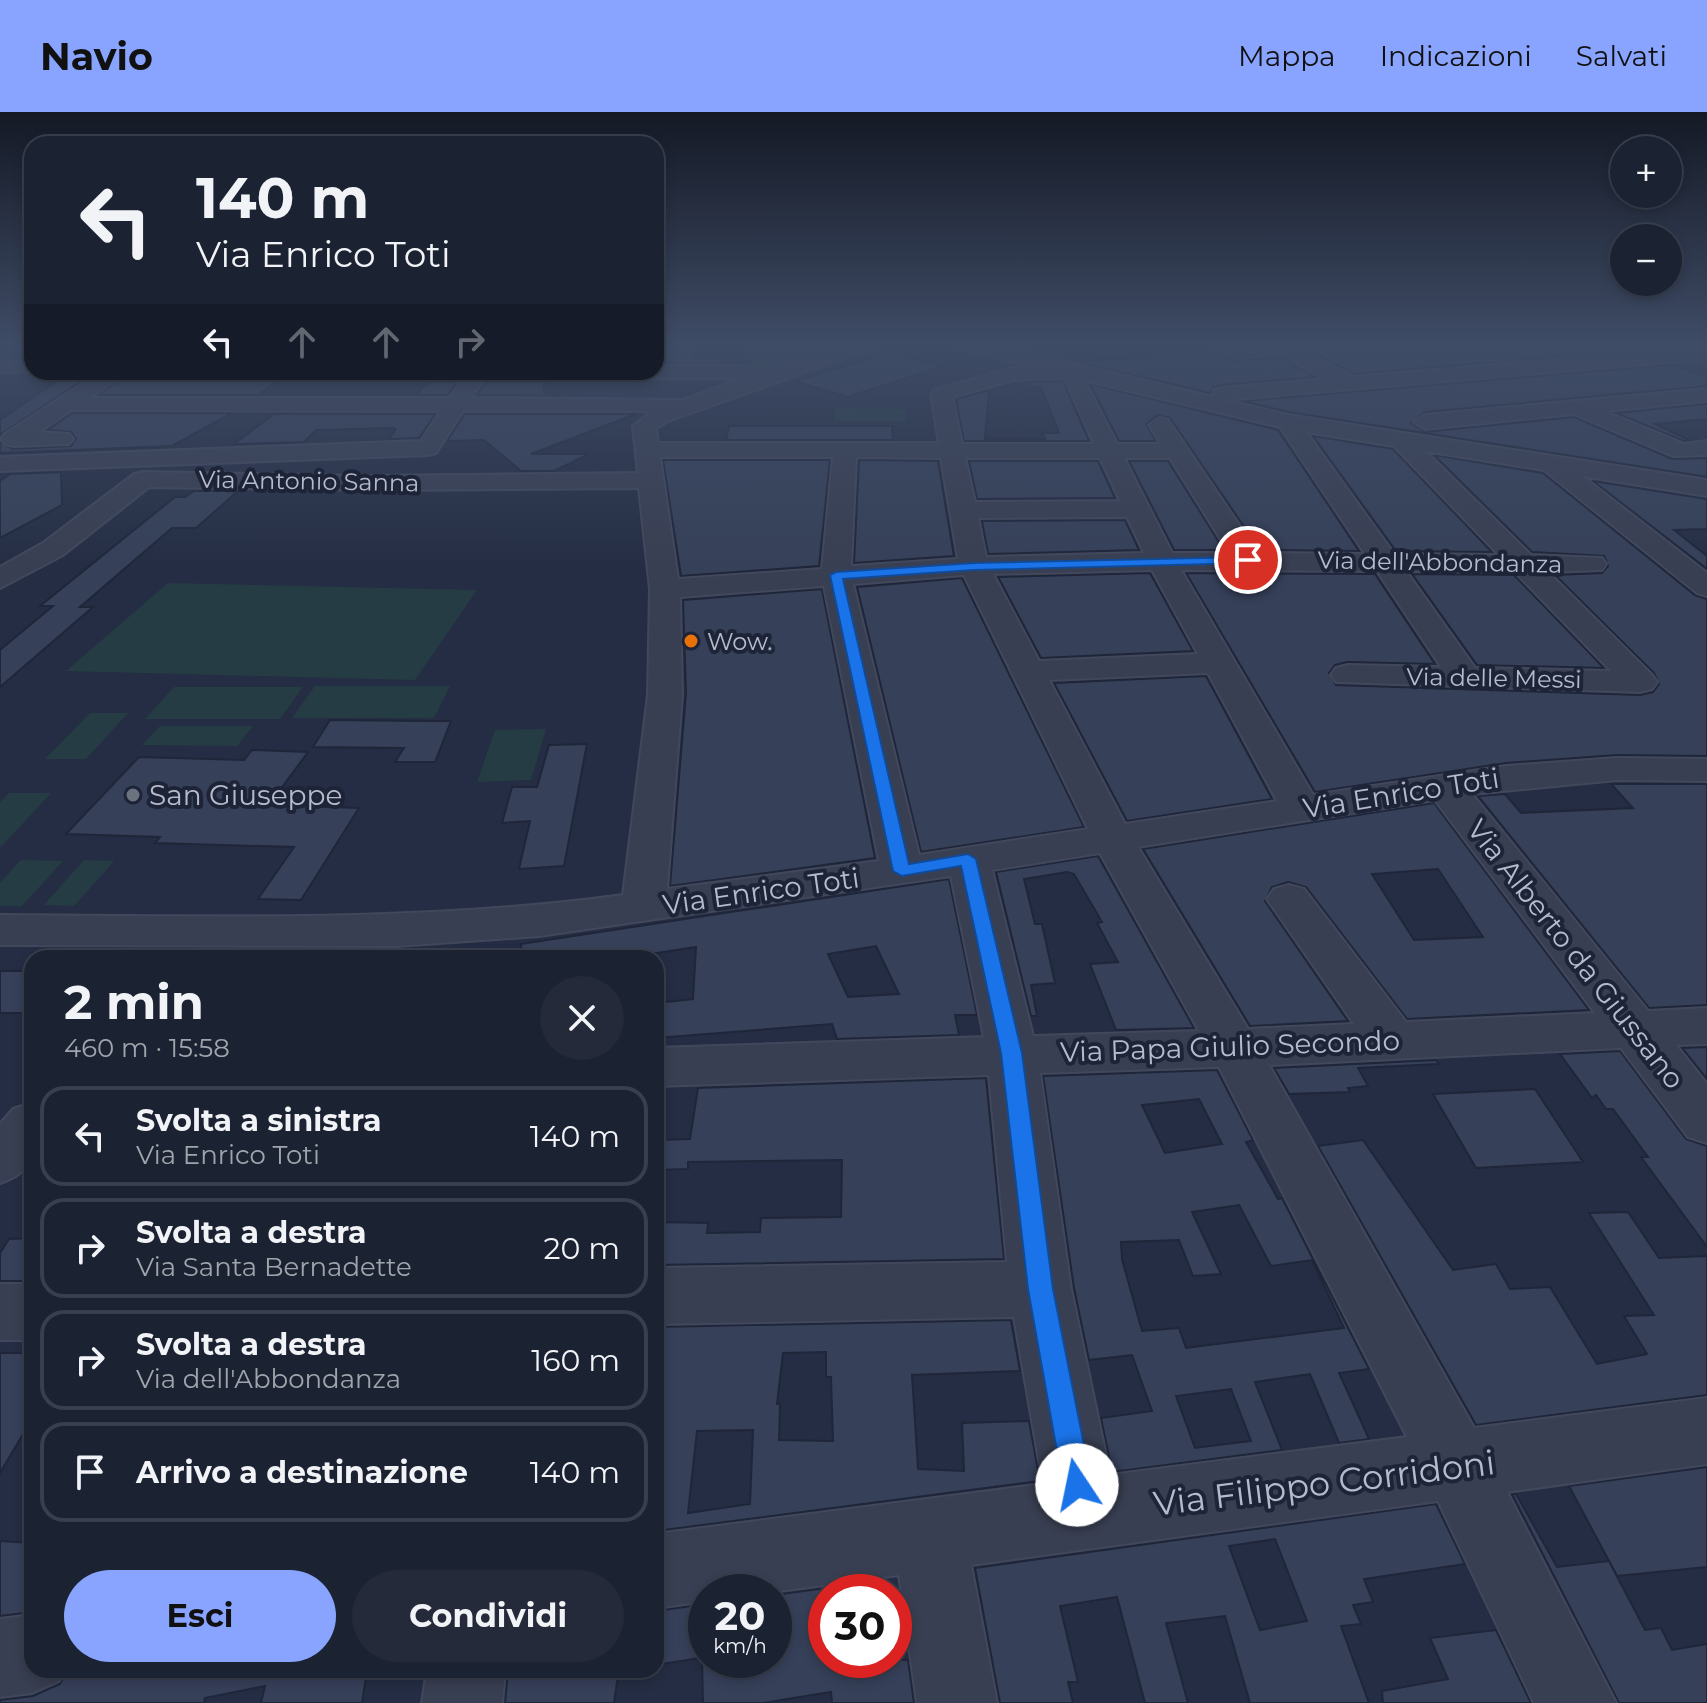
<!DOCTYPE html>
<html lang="it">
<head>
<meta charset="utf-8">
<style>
  :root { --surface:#1b2232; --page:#242a3a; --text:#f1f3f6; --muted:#a0a4ac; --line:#393f4d; --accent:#88a4ff }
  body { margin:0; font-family:Montserrat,sans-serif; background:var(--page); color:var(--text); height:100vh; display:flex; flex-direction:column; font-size:30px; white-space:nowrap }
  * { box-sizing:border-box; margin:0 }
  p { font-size:26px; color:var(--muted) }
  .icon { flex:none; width:44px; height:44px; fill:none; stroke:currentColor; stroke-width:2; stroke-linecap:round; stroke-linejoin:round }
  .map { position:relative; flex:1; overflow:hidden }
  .drawer { position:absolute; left:24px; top:838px; width:640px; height:728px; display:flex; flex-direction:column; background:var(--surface); border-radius:24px; box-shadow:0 4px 12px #0003,0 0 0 2px var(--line) }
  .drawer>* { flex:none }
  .hud { position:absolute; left:24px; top:24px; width:640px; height:244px; border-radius:24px; box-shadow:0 4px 12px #0003,0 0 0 2px var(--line); background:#1b2232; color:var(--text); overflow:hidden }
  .tools { position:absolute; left:1610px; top:24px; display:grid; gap:16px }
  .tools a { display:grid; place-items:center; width:72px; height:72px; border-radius:50%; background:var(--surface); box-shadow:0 4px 12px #0003,0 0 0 2px var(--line); font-size:40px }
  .speed { position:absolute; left:688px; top:1462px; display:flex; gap:16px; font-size:40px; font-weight:700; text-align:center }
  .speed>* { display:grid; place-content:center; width:104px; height:104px; border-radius:50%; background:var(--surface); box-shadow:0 4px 12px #0003,0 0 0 2px var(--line); line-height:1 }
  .speed small { font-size:20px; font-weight:400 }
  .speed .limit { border:12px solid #d22; background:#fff; color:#111 }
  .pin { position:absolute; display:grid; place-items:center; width:68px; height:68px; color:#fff; margin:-34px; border:4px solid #fff; border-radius:50%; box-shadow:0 2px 8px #0007 }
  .me { position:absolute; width:88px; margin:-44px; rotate:349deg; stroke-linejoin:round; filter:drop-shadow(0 0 6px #0008) }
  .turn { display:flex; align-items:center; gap:28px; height:168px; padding:0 40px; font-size:36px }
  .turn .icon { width:104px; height:104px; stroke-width:2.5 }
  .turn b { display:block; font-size:56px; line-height:68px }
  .lanes { display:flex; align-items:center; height:76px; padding:0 40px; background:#0003; justify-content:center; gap:40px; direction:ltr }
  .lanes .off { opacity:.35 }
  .round { display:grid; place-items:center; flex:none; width:84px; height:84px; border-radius:42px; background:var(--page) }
  .overview { display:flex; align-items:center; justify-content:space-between; height:136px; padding:0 40px }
  h1 { font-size:48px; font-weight:700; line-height:60px }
  .primary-button { display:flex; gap:16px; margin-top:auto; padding:16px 40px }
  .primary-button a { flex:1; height:92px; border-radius:48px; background:var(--accent); color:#111; font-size:32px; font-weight:700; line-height:92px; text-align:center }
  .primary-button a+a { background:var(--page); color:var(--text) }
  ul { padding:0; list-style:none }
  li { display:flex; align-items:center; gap:24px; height:100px; margin:0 16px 12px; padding:0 24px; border:4px solid var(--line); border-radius:24px }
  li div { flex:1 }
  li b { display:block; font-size:30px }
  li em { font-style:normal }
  header { display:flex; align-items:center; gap:48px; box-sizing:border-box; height:112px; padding:0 40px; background:var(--accent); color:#111 }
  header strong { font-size:38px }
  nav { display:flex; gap:44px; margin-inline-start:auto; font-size:28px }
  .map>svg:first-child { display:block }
  .green { fill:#263c44 }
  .building { fill:#364059; stroke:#1f263a; stroke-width:2; fill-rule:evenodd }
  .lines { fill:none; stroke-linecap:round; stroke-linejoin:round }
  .minor-casing { stroke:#42485c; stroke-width:4 }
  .minor { fill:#393f52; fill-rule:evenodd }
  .route { fill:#1a73e8; stroke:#114b97; stroke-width:2 }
  .food-dot { fill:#e8710a; stroke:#1d2438; stroke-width:3 }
  .worship-dot { fill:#6b7280; stroke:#1d2438; stroke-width:3 }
  .labels { text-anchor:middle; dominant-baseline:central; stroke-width:8; stroke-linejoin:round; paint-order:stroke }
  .far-street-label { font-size:24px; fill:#b6bbcc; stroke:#1d2438 }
  .far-poi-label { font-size:24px; fill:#b6bbcc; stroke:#1d2438; text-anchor:start }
  .street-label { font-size:28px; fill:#b6bbcc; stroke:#1d2438 }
  .poi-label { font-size:28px; fill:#b6bbcc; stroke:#1d2438; text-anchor:start }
  .near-street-label { font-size:34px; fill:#b6bbcc; stroke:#1d2438 }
</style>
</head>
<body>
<header>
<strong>Navio</strong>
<nav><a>Mappa</a><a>Indicazioni</a><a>Salvati</a></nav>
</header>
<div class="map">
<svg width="1707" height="1591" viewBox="0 0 1707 1591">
  <rect width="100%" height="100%" fill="#242d43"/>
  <g class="green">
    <polygon points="749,232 853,232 769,256 750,255"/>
    <polygon points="835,296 906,297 906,309 834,309"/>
    <polygon points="168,471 477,478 415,568 66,559"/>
    <polygon points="315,574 450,574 434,606 292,606"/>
    <polygon points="174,575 303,575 280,607 145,607"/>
    <polygon points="90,601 128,601 86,647 45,647"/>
    <polygon points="160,614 253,614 237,634 142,633"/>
    <polygon points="546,617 531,668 477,670 495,618"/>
    <polygon points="9,681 51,681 0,736 0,690"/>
    <polygon points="21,748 63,749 22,794 0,794 0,771"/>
    <polygon points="84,748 114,749 74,794 44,793"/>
  </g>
  <g class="building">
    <polygon points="661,232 702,234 691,246 728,246 726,251 656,251 656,237"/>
    <polygon points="1316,232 1624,232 1639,238 1354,262 1300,234"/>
    <polygon points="890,241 944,254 848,285 795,269"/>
    <polygon points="1217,241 1234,249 1280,246 1316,265 1221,273 1213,275 1210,281 1078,250"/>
    <polygon points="1681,252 1675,254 1707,265 1707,274 1425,300 1411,311 1425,320 1574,305 1672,347 1707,346 1707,365 1289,300 1243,289"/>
    <polygon points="70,260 95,260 0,323 0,308"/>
    <polygon points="128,260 288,260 259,283 99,283"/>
    <polygon points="1063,269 1089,329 964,329 956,287 989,278 985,327 1045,327 1042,321 1059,321 1041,275 1029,275 1029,270"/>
    <polygon points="427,270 457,270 448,283 266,283 264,280 418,281"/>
    <polygon points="486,270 545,270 543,280 560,284 477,283"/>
    <polygon points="1090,272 1278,318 1359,439 1260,438 1170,306 1158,303 1146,312 1156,329 1119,329"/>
    <polygon points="1707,292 1707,307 1655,312 1689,328 1684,329 1616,301"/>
    <polygon points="72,301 232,301 172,334 0,341 0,331 13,337 71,334 76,327 71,320 48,318"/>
    <polygon points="274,302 435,302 419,326 389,327 396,317 393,316 316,318 304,330 234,332"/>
    <polygon points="465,302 636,302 531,342 589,342 554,359 521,359 484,328 447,329"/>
    <polygon points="729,314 892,314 893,328 726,328"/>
    <polygon points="1313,324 1393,337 1492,440 1396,439"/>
    <polygon points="1434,343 1543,361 1695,483 1707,487 1707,644 1617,643 1506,651 1315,680 1186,461 1375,462 1435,552 1347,550 1335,553 1329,561 1336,573 1640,583 1653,580 1659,572 1654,561 1555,463 1602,461 1608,454 1604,444 1532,440"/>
    <polygon points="663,348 830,348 819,454 681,464"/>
    <polygon points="859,348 938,349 954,444 854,451"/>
    <polygon points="969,349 1098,349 1115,386 977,387"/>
    <polygon points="1129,349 1168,349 1224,438 1174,438"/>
    <polygon points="61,360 62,393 0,426 0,369 10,362"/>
    <polygon points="1593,369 1707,387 1707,417 1674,418 1707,444 1707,457"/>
    <polygon points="194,379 238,379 196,416 172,416 80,495 93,495 0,575 0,538 53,494 40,494 175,385 185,385"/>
    <polygon points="1125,408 1139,438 988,442 982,409"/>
    <polygon points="1150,461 1193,539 1041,546 998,465"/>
    <polygon points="1412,462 1514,463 1604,556 1477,553"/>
    <polygon points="962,466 1084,715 921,740 857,475"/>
    <polygon points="822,477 875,746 670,774 686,581 683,488"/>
    <polygon points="1206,564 1272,687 1127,709 1054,571"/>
    <polygon points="330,608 422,609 451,609 435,650 395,650 404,636 313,635"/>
    <polygon points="587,632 564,754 519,757 530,709 502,711 512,675 537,675 549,633"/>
    <polygon points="252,638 308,640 269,693 359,696 301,788 258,787 294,735 155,731 160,725 66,722 139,645 244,648"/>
    <polygon points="1611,672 1707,672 1707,893 1649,896 1478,684 1505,682 1521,701 1633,696"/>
    <path d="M1434 691 1589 898 1407 907 1306 775 1288 770 1272 775 1265 789 1348 909 1250 914 1143 737ZM1438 757 1483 825 1414 828 1372 762Z"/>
    <polygon points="1098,744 1194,916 1116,918 1090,852 1118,850 1097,811 1102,810 1074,762 1067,760 1024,767 1035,812 1042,812 1055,871 1031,873 1037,904 1031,904 996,760"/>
    <path d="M949 767 977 903H955L959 923 837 927 832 912 656 926V891L693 887 696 835 625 846H522L521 832ZM876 834 899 882 848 885 828 842Z"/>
    <rect x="0" y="859" width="32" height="42"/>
    <polygon points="1707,935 1707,967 1682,936"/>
    <polygon points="1620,939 1686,1027 1707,1034 1707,1135 1641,1045 1648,1045 1613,997 1606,997 1596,983 1592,986 1560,942"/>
    <polygon points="1436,948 1439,952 1358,956 1368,974 1348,976 1350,980 1289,982 1274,956"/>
    <path d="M1217 958 1253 1028 1246 1030 1278 1087 1282 1086 1369 1257 1339 1261 1369 1327 1339 1331 1310 1262 1255 1270 1282 1338 1112 1360 1101 1306 1152 1299 1132 1243 1089 1248 1074 1176 1043 964ZM1199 987 1222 1032 1165 1041 1142 993ZM1239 1093 1271 1154 1312 1148 1344 1216 1186 1236 1179 1216 1142 1219 1122 1147 1121 1130 1179 1128 1193 1164 1221 1162 1192 1100ZM1231 1277 1251 1329 1195 1336 1176 1284Z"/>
    <polygon points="986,966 1004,1147 656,1153 656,1110 708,1111 707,1121 760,1120 761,1106 841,1105 842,1048 688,1050 688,1057 656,1058 656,1028 690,1027 698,976"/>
    <polygon points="1535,977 1583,1050 1476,1056 1433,982"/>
    <polygon points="1363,1028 1453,1158 1496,1152 1510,1177 1550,1175 1597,1252 1647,1242 1624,1204 1654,1203 1589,1101 1628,1100 1659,1146 1707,1144 1707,1283 1476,1313 1318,1034"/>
    <polygon points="32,1126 32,1169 0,1169 0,1141 9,1127"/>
    <path d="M1011 1208 1020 1259 912 1263 918 1357 964 1359 962 1311 1029 1309 1040 1369 656 1419V1215ZM826 1240V1265H831L833 1329 779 1328 780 1292H777L783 1241ZM753 1318 750 1392 688 1401 697 1319Z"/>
    <polygon points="0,1241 32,1241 32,1307 0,1361"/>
    <polygon points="1707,1355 1707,1455 1617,1464 1569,1374"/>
    <polygon points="1512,1382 1516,1382 1557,1455 1609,1449 1645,1518 1661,1516 1672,1538 1707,1532 1707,1591 1619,1591"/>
    <path d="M1436 1392 1465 1452 1364 1467 1373 1490 1353 1493 1361 1512 1341 1514 1369 1591H1250L1225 1504 1166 1511 1188 1591H1145L1117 1485 1060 1494 1078 1570H1068L1073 1591H1000L975 1456ZM1275 1427 1307 1509 1260 1518 1229 1434Z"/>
    <polygon points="0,1429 32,1431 32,1500 0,1504"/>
    <polygon points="841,1474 841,1480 826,1480 826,1548 908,1548 914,1591 832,1591 831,1580 763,1591 703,1591 702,1548 774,1548 774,1483"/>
    <polygon points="706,1492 706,1545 656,1553 656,1499"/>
    <polygon points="1496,1518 1531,1591 1383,1591 1382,1579 1448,1567 1430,1526"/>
    <polygon points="97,1558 367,1558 362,1591 261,1591 265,1574 205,1586 204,1591 0,1591 0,1588 33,1584 60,1572 65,1562"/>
    <polygon points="508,1558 619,1558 614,1591 505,1591"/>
  </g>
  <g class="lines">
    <g class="minor-casing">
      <g id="minor">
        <path d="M855 232H885L670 308 656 316 658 331H939L931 282 934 278 1013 256 1035 255 957 236 955 232H989L1213 285 1214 278 1221 276 1326 267 1281 243 1234 246 1204 232H1290L1353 265 1707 235V247L1224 288 1288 303 1707 368V384L1582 364 1707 461V484L1697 481 1544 358 1425 339 1531 443 1602 446 1606 452 1602 458 1548 460 1652 563 1657 570 1652 577 1640 580 1336 570 1331 563 1336 556 1348 553 1441 555 1377 459 1181 458 1313 683 1506 654 1617 646 1707 647V669L1617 668 1472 682 1648 899 1707 896V932L1676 933 1707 972V1031L1688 1025 1621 936 1269 953 1474 1316 1707 1286V1352L1507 1380 1616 1591H1534L1438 1389 971 1453 997 1591H917L899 1463 772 1480H706V1489L656 1496V1422L1043 1372 1014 1205 656 1212V1156L1007 1150 989 963 656 974V936L984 925 951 764 539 824 397 834 0 833V803C208 804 416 811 623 783L648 583 650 477 639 376 367 378 149 375 63 443 0 476V455L43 431 134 362 143 360 367 364 638 361 633 314 652 299H463L436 341 428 343 0 359V345L421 329 441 299 71 298 39 320 69 322 73 327 69 332 13 334 5 332 1 327 5 322 101 260H125L90 286H450L463 267H301L291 261 656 260V254H746L753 256 755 261ZM742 266 683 288 471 286 484 267ZM1065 266 1094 332H962L952 285 1014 268ZM1084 268 1280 315 1365 442 1258 441 1168 308 1160 306 1149 313 1161 332H1117ZM1306 320 1394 334 1499 443 1394 442ZM660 345H833L822 457 678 467ZM856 345 941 346 958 447 851 454ZM965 346H1100L1120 389 975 390ZM1124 346H1170L1229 441H1172ZM1127 405 1144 441 986 445 978 406ZM1152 458 1198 542 1039 549 993 462ZM1406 459 1515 460 1611 559 1475 556ZM964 463 1088 717 919 743 853 472ZM824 474 879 749 667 777 682 583 680 485ZM1208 561 1277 689 1125 712 1049 568ZM1435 688 1595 901 1406 910 1304 777 1289 773 1274 777 1267 787 1354 912 1248 917 1138 735ZM1100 741 1199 919 1033 924 992 758ZM1219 955 1407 1325 1110 1363 1071 1177 1040 961Z"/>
        <polygon points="32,247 32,259 0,261 0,249"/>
        <polygon points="1707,277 1707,289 1604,299 1684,332 1707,329 1707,343 1673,344 1574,302 1425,317 1414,310 1425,303"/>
        <path d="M32 991C32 1030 43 1057 0 1071V1012L13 997Z"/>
        <rect x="0" y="1172" width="32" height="56"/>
        <polygon points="32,1503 32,1558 64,1558 59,1569 32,1581 0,1585 0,1507"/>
        <polygon points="427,1558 505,1558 502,1591 422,1591"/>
      </g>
    </g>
    <use href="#minor" class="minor"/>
  </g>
  <linearGradient id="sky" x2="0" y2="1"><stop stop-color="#141925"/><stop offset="0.51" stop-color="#3f4c66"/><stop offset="1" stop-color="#3f4c66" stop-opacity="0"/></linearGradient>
  <rect width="1707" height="455" fill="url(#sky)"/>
  <polygon class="route" points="1248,445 1254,448 1252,451 974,458 843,467 909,752 968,742 976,747 1022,941 1053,1177 1092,1373 1088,1383 1077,1387 1067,1383 1063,1373 1028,1177 1001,941 961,754 902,764 893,759 830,463 836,460 974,451"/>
  <circle class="food-dot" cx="691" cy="529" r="8"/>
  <circle class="worship-dot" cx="133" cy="683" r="8"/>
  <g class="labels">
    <g class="far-street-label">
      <text transform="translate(309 369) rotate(1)">Via Antonio Sanna</text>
      <text transform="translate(1440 450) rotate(1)">Via dell'Abbondanza</text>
      <text transform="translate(1494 566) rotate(1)">Via delle Messi</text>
    </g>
    <g class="far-poi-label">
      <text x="707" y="529">Wow.</text>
    </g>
    <g class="street-label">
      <text transform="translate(1401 681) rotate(-9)">Via Enrico Toti</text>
      <text transform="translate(761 779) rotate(-8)">Via Enrico Toti</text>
      <text transform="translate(1576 842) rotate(52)">Via Alberto da Giussano</text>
      <text transform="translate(1230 934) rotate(-2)">Via Papa Giulio Secondo</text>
    </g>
    <g class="poi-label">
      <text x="149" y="683">San Giuseppe</text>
    </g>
    <g class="near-street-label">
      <text transform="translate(1324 1371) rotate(-7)">Via Filippo Corridoni</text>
    </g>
  </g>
</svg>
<div class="tools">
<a>+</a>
<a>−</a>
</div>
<div class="speed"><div>20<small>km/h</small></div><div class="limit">30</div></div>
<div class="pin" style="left:1248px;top:448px;background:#d93025"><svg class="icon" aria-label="arrive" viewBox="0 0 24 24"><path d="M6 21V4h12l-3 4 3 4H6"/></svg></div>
<svg class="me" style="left:1077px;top:1373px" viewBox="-20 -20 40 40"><circle r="19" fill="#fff"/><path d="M0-13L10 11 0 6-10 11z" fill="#1a73e8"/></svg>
<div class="hud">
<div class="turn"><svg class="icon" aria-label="left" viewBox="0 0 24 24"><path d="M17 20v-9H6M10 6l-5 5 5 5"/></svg><div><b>140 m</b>Via Enrico Toti</div></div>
<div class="lanes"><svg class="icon" aria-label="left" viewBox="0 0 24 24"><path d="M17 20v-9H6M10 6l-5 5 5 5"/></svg><svg class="icon off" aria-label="ahead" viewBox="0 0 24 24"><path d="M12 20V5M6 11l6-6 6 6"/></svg><svg class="icon off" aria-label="ahead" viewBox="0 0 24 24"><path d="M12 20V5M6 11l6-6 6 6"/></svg><svg class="icon off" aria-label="right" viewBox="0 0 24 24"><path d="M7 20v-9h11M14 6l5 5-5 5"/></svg></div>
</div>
<section class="drawer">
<div class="overview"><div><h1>2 min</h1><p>460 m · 15:58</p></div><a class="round"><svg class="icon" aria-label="close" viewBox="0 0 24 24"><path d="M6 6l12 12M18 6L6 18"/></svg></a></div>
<ul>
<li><svg class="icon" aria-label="left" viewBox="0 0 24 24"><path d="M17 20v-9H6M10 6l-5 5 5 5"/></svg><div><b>Svolta a sinistra</b><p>Via Enrico Toti</p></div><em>140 m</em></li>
<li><svg class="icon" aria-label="right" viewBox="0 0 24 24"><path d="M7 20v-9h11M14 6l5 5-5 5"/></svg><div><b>Svolta a destra</b><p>Via Santa Bernadette</p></div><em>20 m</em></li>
<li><svg class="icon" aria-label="right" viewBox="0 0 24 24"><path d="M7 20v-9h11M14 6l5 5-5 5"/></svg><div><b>Svolta a destra</b><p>Via dell'Abbondanza</p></div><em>160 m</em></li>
<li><svg class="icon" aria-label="arrive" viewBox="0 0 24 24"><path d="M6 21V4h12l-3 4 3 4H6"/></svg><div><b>Arrivo a destinazione</b></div><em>140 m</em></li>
</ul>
<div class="primary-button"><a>Esci</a><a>Condividi</a></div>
</section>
</div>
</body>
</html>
